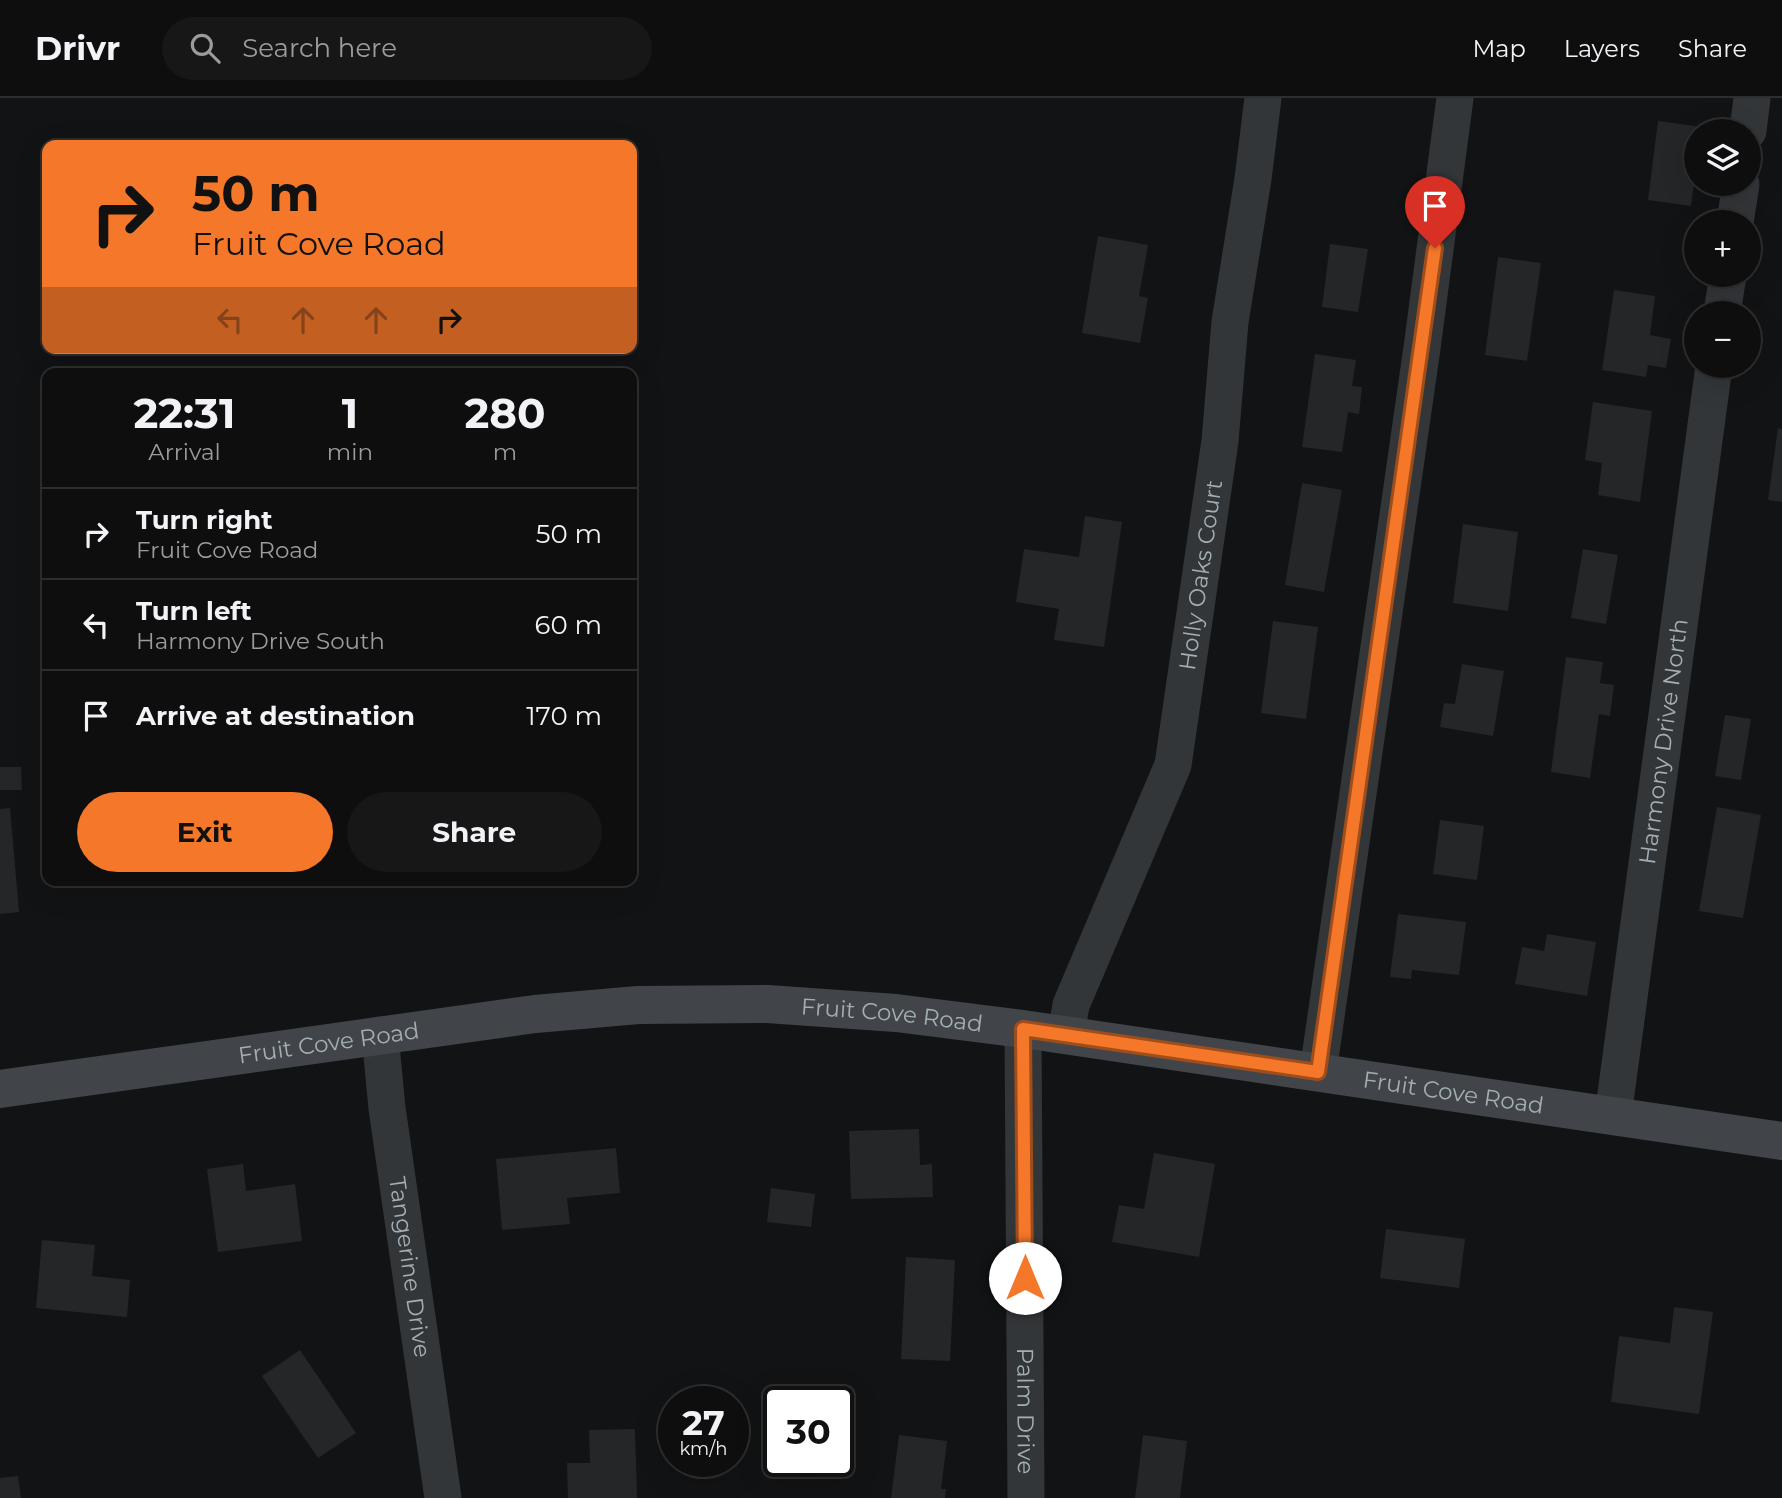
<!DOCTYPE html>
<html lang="en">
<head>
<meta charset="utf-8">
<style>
  :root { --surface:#0e0e0f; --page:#171718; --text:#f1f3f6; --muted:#9b9c9e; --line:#2e2e2f; --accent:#f4772a }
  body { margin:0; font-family:Montserrat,sans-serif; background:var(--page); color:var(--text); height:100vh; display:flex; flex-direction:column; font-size:26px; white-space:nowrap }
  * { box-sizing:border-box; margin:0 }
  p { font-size:23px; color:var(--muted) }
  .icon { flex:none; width:38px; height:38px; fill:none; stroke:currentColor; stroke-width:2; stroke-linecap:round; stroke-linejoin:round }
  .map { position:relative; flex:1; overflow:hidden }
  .details { position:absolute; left:42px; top:270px; width:595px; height:518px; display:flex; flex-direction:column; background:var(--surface); border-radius:14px; box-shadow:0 7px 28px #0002,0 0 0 2px var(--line) }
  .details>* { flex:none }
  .hud { position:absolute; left:42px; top:42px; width:595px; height:214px; border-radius:14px; box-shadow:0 7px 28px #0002,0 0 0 2px var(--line); background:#f4772a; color:#111; overflow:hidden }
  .controls { position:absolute; left:1684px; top:21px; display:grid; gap:14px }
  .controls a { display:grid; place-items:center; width:77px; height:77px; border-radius:50%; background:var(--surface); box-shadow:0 7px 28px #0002,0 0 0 2px var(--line); font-size:35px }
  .speed { position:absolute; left:658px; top:1288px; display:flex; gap:14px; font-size:35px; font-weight:700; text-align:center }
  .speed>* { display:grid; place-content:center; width:91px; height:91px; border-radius:50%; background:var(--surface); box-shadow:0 7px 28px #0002,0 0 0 2px var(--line); line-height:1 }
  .speed small { font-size:18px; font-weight:400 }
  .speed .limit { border:4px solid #111; border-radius:10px; background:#fff; color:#111 }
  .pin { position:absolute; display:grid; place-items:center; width:60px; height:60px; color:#fff; margin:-72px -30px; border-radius:50% 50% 50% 0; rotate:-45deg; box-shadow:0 0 7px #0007 }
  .pin .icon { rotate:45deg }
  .me { position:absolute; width:77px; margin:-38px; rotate:0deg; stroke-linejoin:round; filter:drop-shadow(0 0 5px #0008) }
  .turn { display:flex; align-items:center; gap:24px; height:147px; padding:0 35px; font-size:32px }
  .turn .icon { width:91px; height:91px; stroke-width:2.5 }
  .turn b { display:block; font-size:49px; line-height:60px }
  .lanes { display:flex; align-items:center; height:66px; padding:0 35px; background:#0003; justify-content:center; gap:35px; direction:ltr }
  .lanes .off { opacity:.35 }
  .eta { display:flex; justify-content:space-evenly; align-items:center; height:119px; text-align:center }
  .eta b { font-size:42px; font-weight:700; line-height:49px }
  .button { display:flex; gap:14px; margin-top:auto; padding:14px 35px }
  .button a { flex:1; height:80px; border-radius:42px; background:var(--accent); color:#111; font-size:28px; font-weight:700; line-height:80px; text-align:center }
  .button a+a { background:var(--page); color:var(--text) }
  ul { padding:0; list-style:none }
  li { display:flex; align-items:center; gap:21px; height:91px; padding:0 35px; border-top:2px solid var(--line) }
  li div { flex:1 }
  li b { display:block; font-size:26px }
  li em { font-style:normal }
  header { display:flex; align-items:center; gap:42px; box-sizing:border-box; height:98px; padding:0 35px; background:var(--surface); border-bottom:2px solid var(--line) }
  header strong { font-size:33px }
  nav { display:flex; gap:38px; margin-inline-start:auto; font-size:24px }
  .search { width:490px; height:63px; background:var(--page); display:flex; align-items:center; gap:18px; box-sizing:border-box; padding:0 24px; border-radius:38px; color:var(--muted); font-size:26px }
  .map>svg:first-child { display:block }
  .building { fill:#252628 }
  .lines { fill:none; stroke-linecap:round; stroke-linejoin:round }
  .street { stroke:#333639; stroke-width:37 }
  .secondary { stroke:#414549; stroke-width:38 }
  .route-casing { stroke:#9f4d1b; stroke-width:18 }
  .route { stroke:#f4772a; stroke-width:12 }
  .labels { text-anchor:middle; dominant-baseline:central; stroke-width:7; stroke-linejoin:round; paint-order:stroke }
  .street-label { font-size:23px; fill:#a3aeb5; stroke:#0d0e0f }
</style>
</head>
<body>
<header>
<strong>Drivr</strong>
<div class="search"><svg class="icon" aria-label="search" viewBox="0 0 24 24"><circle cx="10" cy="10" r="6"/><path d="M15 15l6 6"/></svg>Search here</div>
<nav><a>Map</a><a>Layers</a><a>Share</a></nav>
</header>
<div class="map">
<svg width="1782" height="1400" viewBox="0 0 1782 1400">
  <rect width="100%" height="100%" fill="#121314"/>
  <g class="building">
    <polygon points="1658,23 1702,29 1701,33 1696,33 1696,71 1691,108 1648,102"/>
    <polygon points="1098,138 1148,147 1139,198 1148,200 1140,245 1082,235"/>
    <polygon points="1330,146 1368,151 1358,214 1322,209"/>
    <polygon points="1498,159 1541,165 1527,263 1485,257"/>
    <polygon points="1614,192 1655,198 1650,237 1671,241 1666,270 1648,267 1646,279 1602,272"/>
    <polygon points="1315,256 1356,262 1352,288 1362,289 1359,316 1348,314 1342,354 1302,349"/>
    <polygon points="1593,304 1652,313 1640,404 1598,397 1602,365 1585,362"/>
    <polygon points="1778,330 1782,331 1782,404 1768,402"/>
    <polygon points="1302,385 1342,392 1324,494 1285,487"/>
    <polygon points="1085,418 1122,424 1104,549 1054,542 1059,511 1016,504 1024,451 1079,459"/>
    <polygon points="1463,426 1518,434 1508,513 1453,505"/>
    <polygon points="1583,451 1618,457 1606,526 1571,520"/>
    <polygon points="1273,523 1318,529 1306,621 1261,615"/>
    <polygon points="1566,559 1603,564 1600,585 1614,587 1610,618 1599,616 1590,680 1551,674"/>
    <polygon points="1462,566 1504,573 1493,638 1440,629 1444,605 1455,606"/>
    <polygon points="1725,617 1751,621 1741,682 1715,678"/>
    <polygon points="0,669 21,669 22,692 0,692"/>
    <polygon points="1717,709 1761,717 1743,820 1699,813"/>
    <polygon points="10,710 19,814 0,816 0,711"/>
    <polygon points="1440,722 1484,728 1477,782 1433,776"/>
    <polygon points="1398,816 1466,824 1459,877 1412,872 1411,881 1390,879"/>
    <polygon points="1547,836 1596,844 1587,898 1515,886 1522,849 1544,853"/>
    <polygon points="919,1031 920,1067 932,1066 933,1099 851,1101 849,1033"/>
    <polygon points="616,1050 620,1095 567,1100 570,1126 502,1132 496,1061"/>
    <polygon points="1154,1055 1215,1066 1199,1159 1112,1144 1119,1107 1144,1111"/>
    <polygon points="243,1066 246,1093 295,1086 302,1143 218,1154 207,1071"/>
    <polygon points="771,1090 815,1096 811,1129 767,1124"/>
    <polygon points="1386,1131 1465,1141 1459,1190 1380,1180"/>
    <polygon points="42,1142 95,1147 92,1178 130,1182 127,1219 36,1210"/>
    <polygon points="906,1159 955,1162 950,1263 901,1261"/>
    <polygon points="1674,1209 1713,1214 1699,1316 1611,1304 1619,1238 1670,1245"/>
    <polygon points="300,1252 356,1335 318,1360 262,1278"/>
    <polygon points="635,1331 637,1400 568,1400 567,1365 590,1365 589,1332"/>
    <polygon points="899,1337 947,1343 941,1391 946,1391 945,1400 891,1400"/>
    <polygon points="1143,1337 1187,1343 1180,1400 1135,1400"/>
    <polygon points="18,1378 21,1400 0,1400 0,1380"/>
  </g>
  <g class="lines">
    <g class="street">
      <polyline points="1748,33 1752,0"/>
      <polyline points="1735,124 1741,86"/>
      <polyline points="1722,215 1728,177"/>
      <path id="s1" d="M1023 931 1026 1400"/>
      <path id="s2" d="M380 937 387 1010 443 1400"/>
      <path id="s3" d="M1066 937 1071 907 1173 667 1220 343 1230 224 1253 81 1263 0"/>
      <polyline points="1318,974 1422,250 1455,0"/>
      <path id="s4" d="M1613 1018 1714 268"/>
    </g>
    <path class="secondary" id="s5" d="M0 991 535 916 638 907 767 906 896 915 1023 931 1782 1043"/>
  </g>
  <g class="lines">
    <g class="route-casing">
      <polyline id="route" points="1025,1180 1023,931 1318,974 1435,150"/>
    </g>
    <use href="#route" class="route"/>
  </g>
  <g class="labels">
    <g class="street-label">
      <text stroke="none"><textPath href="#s3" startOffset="483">Holly Oaks Court</textPath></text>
      <text stroke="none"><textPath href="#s4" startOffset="378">Harmony Drive North</textPath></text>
      <text stroke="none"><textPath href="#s5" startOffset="898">Fruit Cove Road</textPath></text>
      <text stroke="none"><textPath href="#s5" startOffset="332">Fruit Cove Road</textPath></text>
      <text stroke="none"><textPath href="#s5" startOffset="1465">Fruit Cove Road</textPath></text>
      <text stroke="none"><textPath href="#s2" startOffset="234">Tangerine Drive</textPath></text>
      <text stroke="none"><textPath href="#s1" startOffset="382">Palm Drive</textPath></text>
    </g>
  </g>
</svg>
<div class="controls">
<a><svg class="icon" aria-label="layers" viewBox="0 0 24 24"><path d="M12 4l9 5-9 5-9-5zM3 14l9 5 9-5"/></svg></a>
<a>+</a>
<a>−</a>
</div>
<div class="speed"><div>27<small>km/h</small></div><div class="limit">30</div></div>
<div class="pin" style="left:1435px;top:150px;background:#d93025"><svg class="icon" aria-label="arrive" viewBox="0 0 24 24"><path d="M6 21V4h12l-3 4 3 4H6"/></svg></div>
<svg class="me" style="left:1025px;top:1180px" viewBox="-20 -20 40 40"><circle r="19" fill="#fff"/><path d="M0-13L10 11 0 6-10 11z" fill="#f4772a"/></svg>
<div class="hud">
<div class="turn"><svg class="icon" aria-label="right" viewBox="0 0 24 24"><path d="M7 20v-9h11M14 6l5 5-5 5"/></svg><div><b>50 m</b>Fruit Cove Road</div></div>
<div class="lanes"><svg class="icon off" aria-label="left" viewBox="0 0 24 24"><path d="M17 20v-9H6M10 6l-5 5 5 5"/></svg><svg class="icon off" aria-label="ahead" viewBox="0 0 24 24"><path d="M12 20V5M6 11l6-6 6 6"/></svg><svg class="icon off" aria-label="ahead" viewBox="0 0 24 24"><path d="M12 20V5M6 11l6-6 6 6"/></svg><svg class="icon" aria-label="right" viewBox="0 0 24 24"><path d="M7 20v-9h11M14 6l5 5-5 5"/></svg></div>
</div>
<section class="details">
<div class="eta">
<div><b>22:31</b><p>Arrival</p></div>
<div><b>1</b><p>min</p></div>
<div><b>280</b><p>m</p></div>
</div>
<ul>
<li><svg class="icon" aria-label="right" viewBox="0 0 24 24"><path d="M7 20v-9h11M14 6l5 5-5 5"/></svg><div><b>Turn right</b><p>Fruit Cove Road</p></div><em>50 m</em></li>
<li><svg class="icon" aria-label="left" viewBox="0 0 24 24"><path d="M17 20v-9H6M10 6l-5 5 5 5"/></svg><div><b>Turn left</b><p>Harmony Drive South</p></div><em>60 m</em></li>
<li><svg class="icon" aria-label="arrive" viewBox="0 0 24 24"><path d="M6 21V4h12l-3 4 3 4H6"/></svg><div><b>Arrive at destination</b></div><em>170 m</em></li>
</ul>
<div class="button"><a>Exit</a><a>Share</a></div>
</section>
</div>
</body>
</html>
